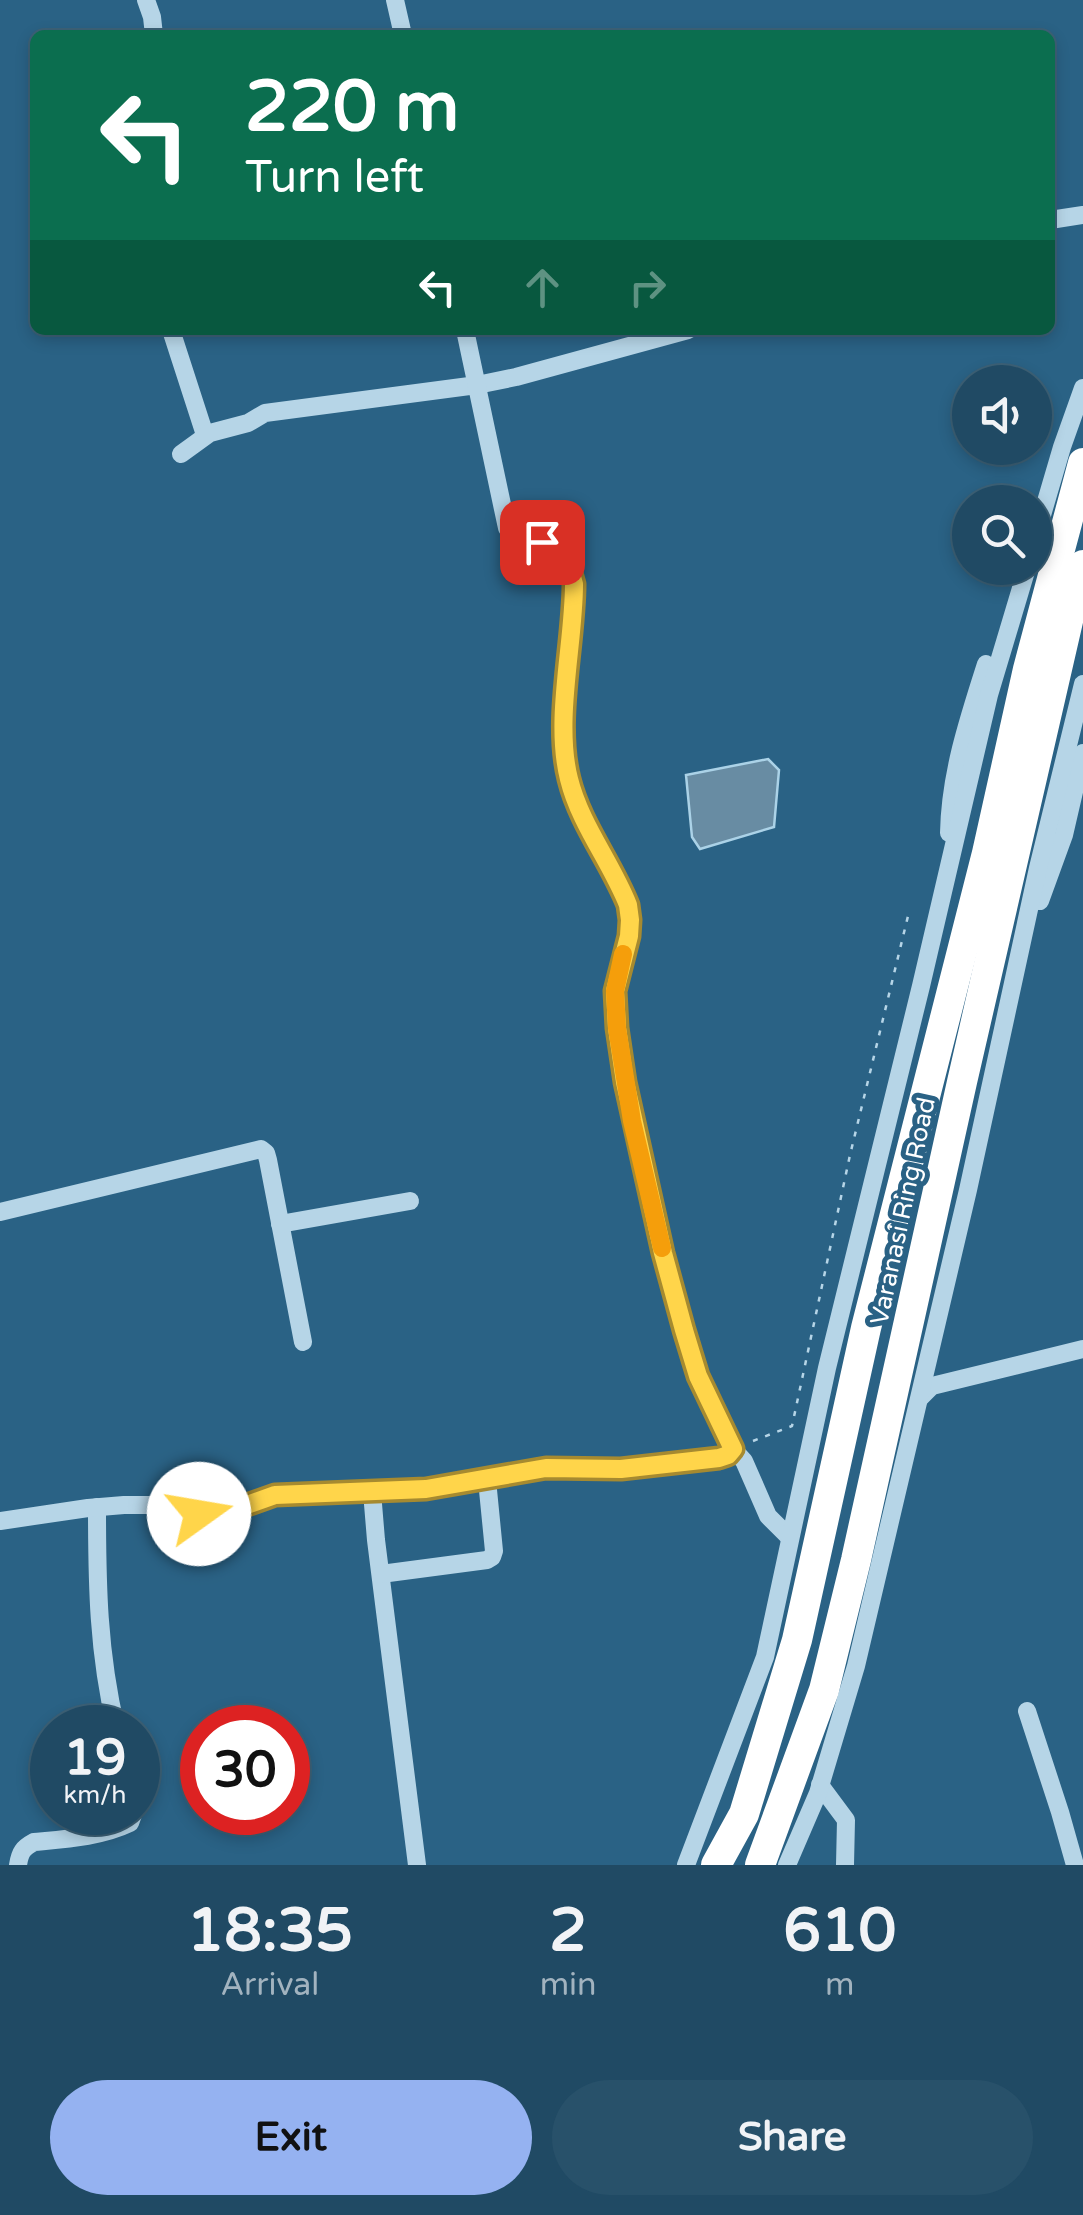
<!DOCTYPE html>
<html lang="en">
<head>
<meta charset="utf-8">
<style>
  :root { --surface:#204a64; --page:#28516a; --text:#f1f3f6; --muted:#a2b3bf; --line:#3d6278; --accent:#95b2f1 }
  body { margin:0; font-family:"Varela Round",sans-serif; background:var(--page); color:var(--text); height:100vh; display:flex; flex-direction:column; font-size:38px; white-space:nowrap }
  * { box-sizing:border-box; margin:0 }
  p { font-size:32px; color:var(--muted) }
  .icon { flex:none; width:55px; height:55px; fill:none; stroke:currentColor; stroke-width:2; stroke-linecap:round; stroke-linejoin:round }
  .map { position:relative; height:1865px; overflow:hidden }
  .drawer { display:flex; flex-direction:column; background:var(--surface); flex:1 }
  .drawer>* { flex:none }
  .banner { position:absolute; left:30px; top:30px; width:1025px; height:305px; border-radius:15px; box-shadow:0 5px 15px #0003,0 0 0 2px var(--line); background:#0b6e4f; color:#fff; overflow:hidden }
  .fabs { position:absolute; left:952px; top:365px; display:grid; gap:20px }
  .fabs a { display:grid; place-items:center; width:100px; height:100px; border-radius:50%; background:var(--surface); box-shadow:0 5px 15px #0003,0 0 0 2px var(--line); font-size:50px }
  .speed { position:absolute; left:30px; top:1705px; display:flex; gap:20px; font-size:50px; font-weight:700; text-align:center }
  .speed>* { display:grid; place-content:center; width:130px; height:130px; border-radius:50%; background:var(--surface); box-shadow:0 5px 15px #0003,0 0 0 2px var(--line); line-height:1 }
  .speed small { font-size:25px; font-weight:400 }
  .speed .limit { border:15px solid #d22; background:#fff; color:#111 }
  .pin { position:absolute; display:grid; place-items:center; width:85px; height:85px; color:#fff; margin:-42px; border-radius:20px; box-shadow:0 5px 15px #0006 }
  .me { position:absolute; width:110px; margin:-55px; rotate:77deg; stroke-linejoin:round; filter:drop-shadow(0 0 8px #0008) }
  .turn { display:flex; align-items:center; gap:35px; height:210px; padding:0 50px; font-size:45px }
  .turn .icon { width:130px; height:130px; stroke-width:2.5 }
  .turn b { display:block; font-size:70px; line-height:85px }
  .lanes { display:flex; align-items:center; height:95px; padding:0 50px; background:#0003; justify-content:center; gap:50px; direction:ltr }
  .lanes .off { opacity:.35 }
  .eta { display:flex; justify-content:space-evenly; align-items:center; height:170px; text-align:center }
  .eta b { font-size:60px; font-weight:800; line-height:70px }
  .primary-button { display:flex; gap:20px; margin-top:auto; padding:20px 50px }
  .primary-button a { flex:1; height:115px; border-radius:60px; background:var(--accent); color:#111; font-size:40px; font-weight:800; line-height:115px; text-align:center }
  .primary-button a+a { background:var(--page); color:var(--text) }
  .map>svg:first-child { display:block }
  .water { fill:#688ca3; stroke:#abd2e7; stroke-width:2.5 }
  .lines { fill:none; stroke-linecap:round; stroke-linejoin:round }
  .path { stroke:#b6d5e7; stroke-width:2.5; stroke-dasharray:5 8; stroke-linecap:butt }
  .minor { stroke:#b6d5e7; stroke-width:18 }
  .highway { stroke:#fff; stroke-width:30 }
  .route-casing { stroke:#a68a30; stroke-width:25 }
  .route { stroke:#ffd54a; stroke-width:18 }
  .slow { stroke:#f59e0b; stroke-width:18 }
  .labels { text-anchor:middle; dominant-baseline:central; stroke-width:10; stroke-linejoin:round; paint-order:stroke }
  .street-label { font-size:25px; fill:#fff; stroke:#2a6285 }
</style>
</head>
<body>
<div class="map">
<svg width="1083" height="1865" viewBox="0 0 1083 1865">
  <rect width="100%" height="100%" fill="#2a6285"/>
  <polygon class="water" points="768,759 779,770 774,827 700,849 692,837 686,775"/>
  <g class="lines">
    <polyline class="path" points="753,1441 792,1426 850,1155 908,916"/>
    <g class="minor">
      <polyline points="146,0 152,17 154,35"/>
      <polyline points="395,0 403,35"/>
      <polyline points="1050,220 1083,215"/>
      <polyline points="171,330 205,435"/>
      <polyline points="181,454 210,433 248,423 265,413 477,385 516,377 688,330"/>
      <polyline points="1035,539 1062,447 1083,388"/>
      <path d="M949 833C950 775 968 720 986 664"/>
      <polyline points="1040,901 1064,835 1083,753"/>
      <polyline points="0,1212 261,1149 266,1153 268,1160 303,1342"/>
      <polyline points="280,1224 410,1201"/>
      <polyline points="920,1398 932,1386 1083,1349"/>
      <polyline points="733,1449 744,1461 768,1516 789,1537"/>
      <polyline points="372,1492 376,1540 417,1865"/>
      <path d="M97 1507C97 1584 98 1652 116 1728"/>
      <path d="M0 1521 88 1508 124 1505H160L188 1512 211 1515 275 1495 426 1489 546 1468 621 1469 719 1458 729 1455 733 1449 698 1376 684 1330 663 1253 625 1082 617 1028 615 991 629 936 631 920 628 905C609 856 571 812 566 757 562 717 566 674 569 634 571 615 578 591 570 573 567 565 562 553 554 547 538 535 521 550 507 528L465 330"/>
      <polyline points="381,1574 487,1560 492,1557 494,1551 487,1480"/>
      <polyline points="1027,1711 1060,1812 1075,1865"/>
      <polyline points="820,1785 846,1820 845,1865"/>
      <path d="M18 1865C20 1852 23 1848 34 1842 66 1839 101 1837 130 1823L134 1812"/>
      <polyline points="686,1865 765,1657 827,1368 921,986 989,695 1027,568"/>
      <polyline points="787,1865 818,1793 856,1666 968,1190 1038,868 1083,684"/>
    </g>
    <g class="highway">
      <polyline points="716,1865 744,1814 797,1640 866,1328 987,853 1028,669 1083,463"/>
      <polyline points="760,1865 824,1690 856,1560 962,1082 1071,608 1083,565"/>
    </g>
  </g>
  <g class="lines">
    <g class="route-casing">
      <path id="route" d="M199 1514 210 1515 227 1512 275 1495 426 1489 546 1468 621 1469 719 1458 728 1455 733 1449 698 1376 684 1330 663 1253 625 1082 617 1028 615 991 629 936 630 920 628 905C611 862 580 824 569 779 554 720 574 644 574 584 570 567 560 547 542 542"/>
    </g>
    <use href="#route" class="route"/>
    <polyline class="slow" points="623,954 615,991 617,1028 632,1121 662,1248"/>
  </g>
  <g class="labels">
    <g class="street-label">
      <text transform="translate(903 1211) rotate(-78)">Varanasi Ring Road</text>
    </g>
  </g>
</svg>
<div class="fabs">
<a><svg class="icon" aria-label="sound" viewBox="0 0 24 24"><path d="M4 9h4l5-4v14l-5-4H4zM17 9q2 3 0 6"/></svg></a>
<a><svg class="icon" aria-label="search" viewBox="0 0 24 24"><circle cx="10" cy="10" r="6"/><path d="M15 15l6 6"/></svg></a>
</div>
<div class="speed"><div>19<small>km/h</small></div><div class="limit">30</div></div>
<div class="pin" style="left:542px;top:542px;background:#d93025"><svg class="icon" aria-label="arrive" viewBox="0 0 24 24"><path d="M6 21V4h12l-3 4 3 4H6"/></svg></div>
<svg class="me" style="left:199px;top:1514px" viewBox="-20 -20 40 40"><circle r="19" fill="#fff"/><path d="M0-13L10 11 0 6-10 11z" fill="#ffd54a"/></svg>
<div class="banner">
<div class="turn"><svg class="icon" aria-label="left" viewBox="0 0 24 24"><path d="M17 20v-9H6M10 6l-5 5 5 5"/></svg><div><b>220 m</b>Turn left</div></div>
<div class="lanes"><svg class="icon" aria-label="left" viewBox="0 0 24 24"><path d="M17 20v-9H6M10 6l-5 5 5 5"/></svg><svg class="icon off" aria-label="ahead" viewBox="0 0 24 24"><path d="M12 20V5M6 11l6-6 6 6"/></svg><svg class="icon off" aria-label="right" viewBox="0 0 24 24"><path d="M7 20v-9h11M14 6l5 5-5 5"/></svg></div>
</div>
</div>
<section class="drawer">
<div class="eta">
<div><b>18:35</b><p>Arrival</p></div>
<div><b>2</b><p>min</p></div>
<div><b>610</b><p>m</p></div>
</div>
<div class="primary-button"><a>Exit</a><a>Share</a></div>
</section>
</body>
</html>
